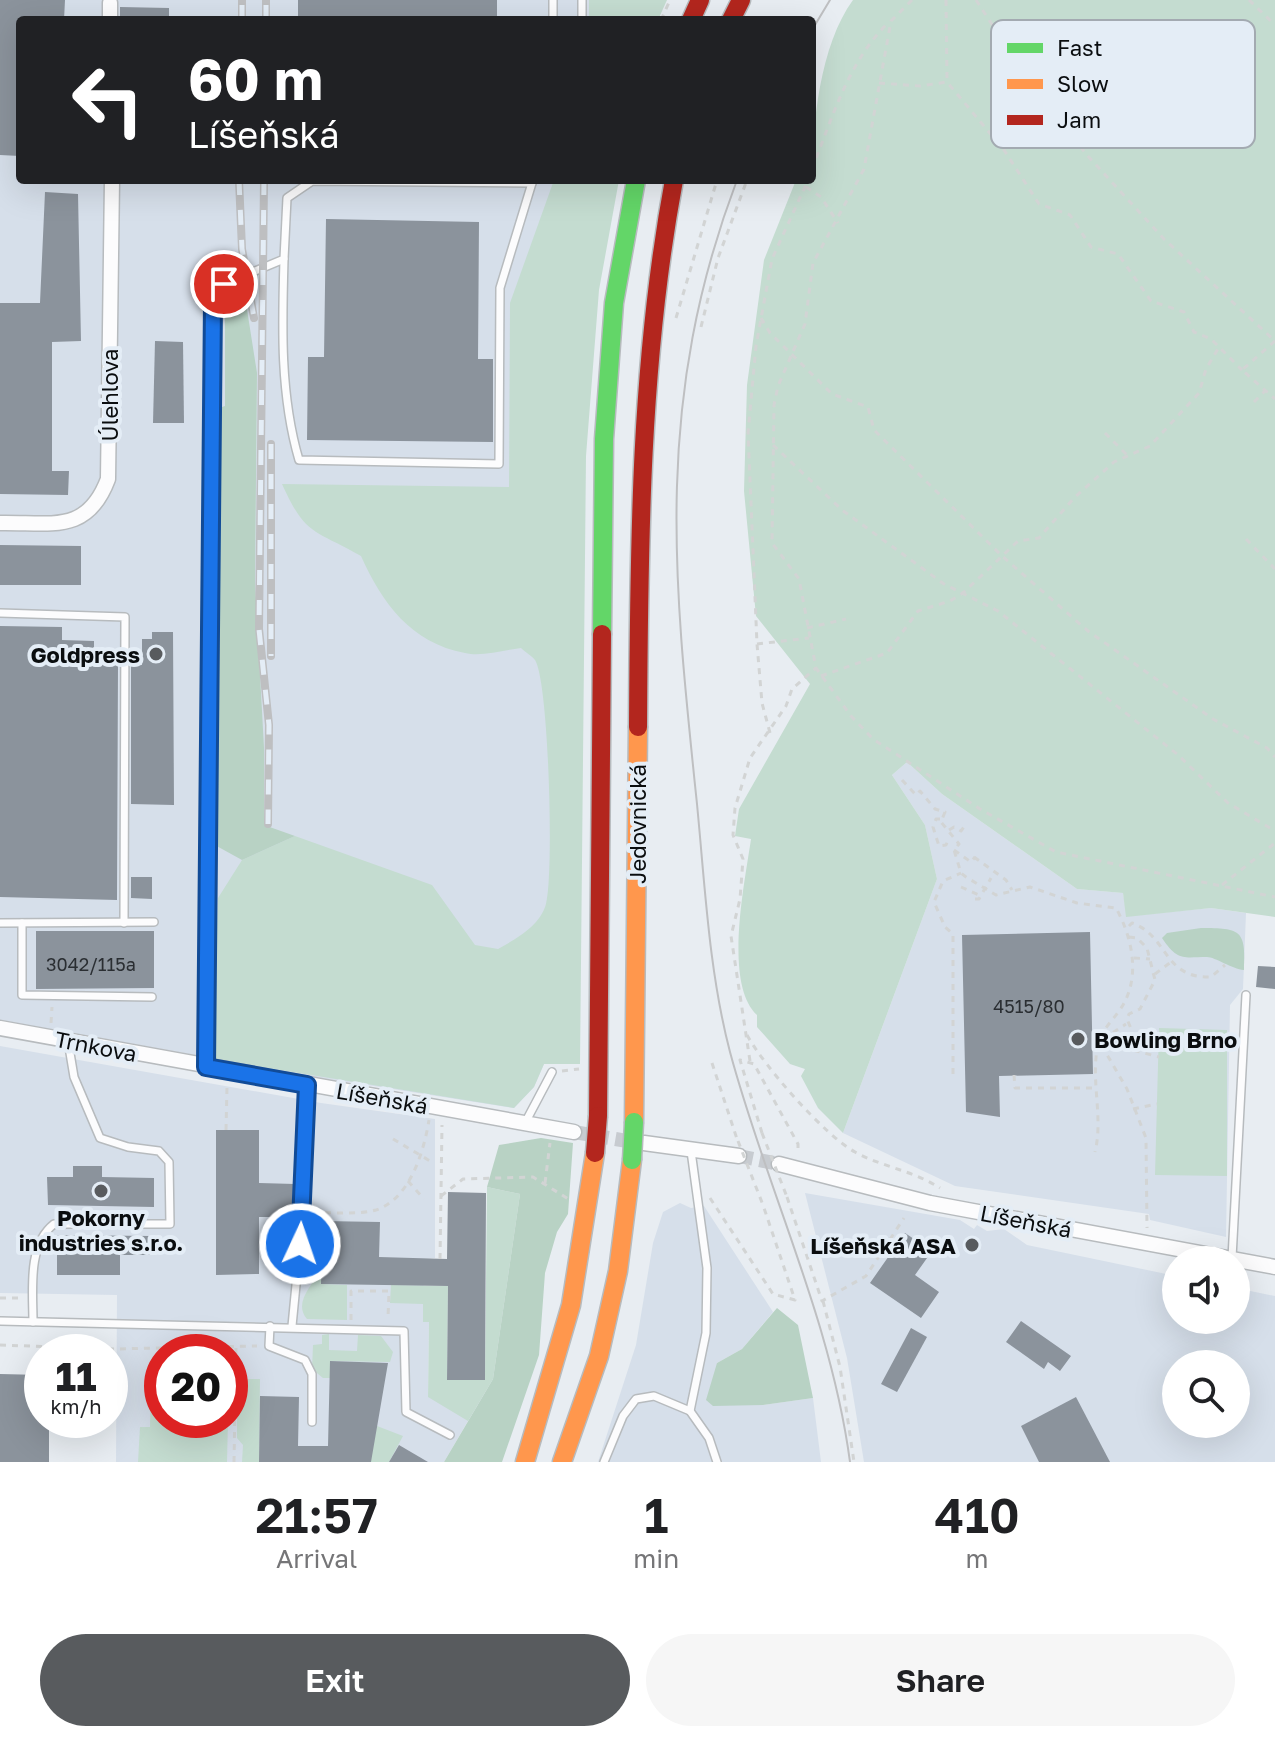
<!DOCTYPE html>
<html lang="en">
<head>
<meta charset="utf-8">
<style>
  :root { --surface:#fff; --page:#f6f6f6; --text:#202124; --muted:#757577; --accent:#585b5e }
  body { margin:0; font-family:"Golos Text",sans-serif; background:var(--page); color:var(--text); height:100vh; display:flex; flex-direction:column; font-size:30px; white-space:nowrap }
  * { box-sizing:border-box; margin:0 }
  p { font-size:26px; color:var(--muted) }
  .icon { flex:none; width:44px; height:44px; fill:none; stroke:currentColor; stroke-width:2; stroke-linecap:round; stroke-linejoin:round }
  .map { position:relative; height:1462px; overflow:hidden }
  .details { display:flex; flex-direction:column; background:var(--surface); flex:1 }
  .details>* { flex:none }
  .top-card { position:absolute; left:16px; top:16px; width:800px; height:168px; border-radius:8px; box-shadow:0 8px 32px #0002; background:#202124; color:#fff; overflow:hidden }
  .fabs { position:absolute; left:1162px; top:1246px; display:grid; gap:16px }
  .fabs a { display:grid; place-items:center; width:88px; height:88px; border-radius:50%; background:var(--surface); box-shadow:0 8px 32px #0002; font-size:40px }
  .speed { position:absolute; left:24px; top:1334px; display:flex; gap:16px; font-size:40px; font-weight:700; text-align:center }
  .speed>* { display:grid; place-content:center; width:104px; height:104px; border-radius:50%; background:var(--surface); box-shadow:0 8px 32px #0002; line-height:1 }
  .speed small { font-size:20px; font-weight:400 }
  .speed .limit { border:12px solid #d22; background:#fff; color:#111 }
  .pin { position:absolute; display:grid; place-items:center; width:68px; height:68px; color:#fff; margin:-34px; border:4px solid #fff; border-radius:50%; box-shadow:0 2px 8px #0007 }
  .me { position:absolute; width:88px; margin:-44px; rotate:3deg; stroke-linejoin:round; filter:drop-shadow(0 0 6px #0008) }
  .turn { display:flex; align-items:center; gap:28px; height:168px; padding:0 40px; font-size:36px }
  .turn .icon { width:104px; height:104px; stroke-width:2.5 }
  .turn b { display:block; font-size:56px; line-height:68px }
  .eta { display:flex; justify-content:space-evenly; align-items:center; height:136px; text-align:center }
  .eta b { font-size:48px; font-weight:600; line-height:56px }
  .primary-button { display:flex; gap:16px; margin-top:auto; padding:16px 40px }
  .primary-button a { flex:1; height:92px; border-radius:48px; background:var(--accent); color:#fff; font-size:32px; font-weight:600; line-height:92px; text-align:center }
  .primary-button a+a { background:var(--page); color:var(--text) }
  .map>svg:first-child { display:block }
  .built { fill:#d6dfea; fill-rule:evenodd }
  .green { fill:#c4dcd0 }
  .forest { fill:#b8d2c4 }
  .building { fill:#8b939c }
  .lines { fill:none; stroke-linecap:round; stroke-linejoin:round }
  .street-tunnel { stroke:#c7cbd0; stroke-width:14; stroke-dasharray:14 7; stroke-linecap:butt }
  .lane-casing { stroke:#b7bbbe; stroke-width:10 }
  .street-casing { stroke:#b7bbbe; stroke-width:17 }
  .fast-casing { stroke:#b7bbbe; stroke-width:21 }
  .slow-casing { stroke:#b7bbbe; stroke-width:21 }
  .jam-casing { stroke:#b7bbbe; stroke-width:21 }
  .path { stroke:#d2d4d4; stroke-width:3; stroke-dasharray:6 6; stroke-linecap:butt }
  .lane { stroke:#fcfcfd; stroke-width:7 }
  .street { stroke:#fcfcfd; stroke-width:14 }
  .fast { stroke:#63d668; stroke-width:18 }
  .slow { stroke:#ff974d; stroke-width:18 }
  .jam { stroke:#b3261e; stroke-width:18 }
  .tram { stroke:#bebfc1; stroke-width:2 }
  .rail-casing { stroke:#bebfc1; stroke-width:8 }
  .rail { stroke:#e4edf6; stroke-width:5; stroke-dasharray:15; stroke-linecap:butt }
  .fast-bridge-casing { stroke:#b7bbbe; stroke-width:21; stroke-linecap:butt }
  .jam-bridge-casing { stroke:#b7bbbe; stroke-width:21; stroke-linecap:butt }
  .path-bridge { stroke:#d2d4d4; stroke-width:3; stroke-dasharray:6 6; stroke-linecap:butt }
  .fast-bridge { stroke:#63d668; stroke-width:18 }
  .jam-bridge { stroke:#b3261e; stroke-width:18 }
  .route-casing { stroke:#114b97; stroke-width:20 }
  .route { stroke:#1a73e8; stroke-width:14 }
  .poi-dot { fill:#585b5e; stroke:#e4edf6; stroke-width:3 }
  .labels { text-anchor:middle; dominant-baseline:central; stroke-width:8; stroke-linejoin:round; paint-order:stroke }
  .number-label { font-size:18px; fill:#2a2e32 }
  .street-label { font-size:22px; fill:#0a0d0f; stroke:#e4edf6 }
  .poi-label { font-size:22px; font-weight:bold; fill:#0a0d0f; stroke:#e4edf6; text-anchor:end }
  .key { fill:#e4edf6; stroke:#a3aab1; stroke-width:2 }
  .key-label { font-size:22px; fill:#0a0d0f }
</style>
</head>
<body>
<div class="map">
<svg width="1275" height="1462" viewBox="0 0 1275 1462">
  <rect width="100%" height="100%" fill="#e8edf2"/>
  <g class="built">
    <polygon points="0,0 642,0 646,20 20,20 20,180 615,180 596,272 581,481 577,1064 544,1064 534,1087 514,1108 322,1078 0,1020"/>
    <polygon points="907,762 942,794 1077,889 1123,893 1127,916 1211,908 1246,913 1243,989 1230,1005 1226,1237 1150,1220 1149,1214 955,1186 843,1133 937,879 925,825 892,775"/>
    <path d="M0 1046 321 1103 435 1119V1258L424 1259 423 1321 429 1322 428 1396 482 1397 444 1462H116L117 1295 0 1293ZM162 1352H230V1420H162Z"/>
    <path d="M805 1193 960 1220 974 1229 977 1225 987 1231 1004 1229 1027 1245 1176 1276V1320H1236V1288L1275 1296V1462H864L847 1358ZM1176 1364H1236V1424H1176Z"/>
    <polygon points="680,1203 691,1208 704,1206 773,1312 742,1349 717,1363 763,1405 813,1398 821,1462 598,1462 636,1345 653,1243 663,1212"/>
  </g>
  <g class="green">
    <polygon points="589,0 667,0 658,20 589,20"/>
    <path d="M853 0H1275V917L1211 908 1126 917 1123 893 1077 889 942 794 907 762 892 775 925 825 937 879 843 1133 818 1108 801 1076 805 1069 790 1064 757 1027V1015C723 983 745 882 751 839L735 836 739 809 810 684 756 616 744 491 747 385 764 260 796 180H812C812 125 820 45 853 0Z"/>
    <path d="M554 180H619L599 290 586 456 580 1064H544L534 1087 514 1108 212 1059 218 898 242 860 295 836 432 885 475 945 498 949C516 939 540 926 546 904 554 875 549 682 535 660 532 656 525 652 521 648 504 650 481 657 465 653 411 643 382 603 361 556 314 529 306 537 282 484L509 487 510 303Z"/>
    <polygon points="1159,1028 1227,1030 1227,1176 1155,1175"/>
    <polygon points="487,1187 520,1194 493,1379 468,1421 428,1397 429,1322 423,1322 423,1304 390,1303 391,1285 448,1286 447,1379 485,1380"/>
    <path d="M322 1269V1284L347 1285V1320L307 1319C293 1303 312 1285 322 1269Z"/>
    <polygon points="329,1334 329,1350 357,1351 358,1335 381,1336 393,1352 390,1362 331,1361 330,1378 323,1378 312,1369 313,1345 322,1344 322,1335"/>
    <polygon points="237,1379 260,1379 259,1462 242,1462 243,1445 237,1438"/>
    <polygon points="151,1381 162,1381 162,1420 228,1420 227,1462 138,1462 140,1427 150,1427"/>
    <polygon points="377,1426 403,1436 389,1462 370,1462"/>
  </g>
  <g class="forest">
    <polygon points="238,282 243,284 257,373 255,582 264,748 264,825 295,836 242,860 213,844 216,409 225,406 225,290"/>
    <path d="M1201 928C1241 928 1246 930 1244 970 1232 969 1215 957 1207 957 1184 957 1178 962 1162 938L1167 933Z"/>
    <polygon points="541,1138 573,1143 568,1214 557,1232 545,1273 539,1355 502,1462 444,1462 493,1379 520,1194 487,1187 499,1145"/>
    <polygon points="777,1308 798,1325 813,1398 763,1405 713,1406 706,1400 717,1363 742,1349"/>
  </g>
  <g class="building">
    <polygon points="0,0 65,0 64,20 20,20 20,156 0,155"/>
    <rect x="298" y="0" width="199" height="20"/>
    <polygon points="120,7 169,8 169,20 120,20"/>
    <polygon points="45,192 78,194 81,341 52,342 52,471 69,471 68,495 0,494 0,303 40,303"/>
    <polygon points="326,219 479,222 478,359 493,359 493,442 307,440 308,357 324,357"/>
    <polygon points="155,341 183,342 184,423 153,423"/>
    <polygon points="0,545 81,546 81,585 0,585"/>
    <polygon points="0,626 62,627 62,640 94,641 94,664 118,665 117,900 0,897"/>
    <polygon points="152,632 173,632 174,805 131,804 131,665 142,665 142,639 152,639"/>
    <polygon points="131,877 152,877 152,899 131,898"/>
    <polygon points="36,931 154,931 154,988 36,989"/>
    <polygon points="1090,932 1093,1074 999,1076 1000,1117 966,1112 962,935"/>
    <polygon points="1258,966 1275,967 1275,989 1256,987"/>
    <polygon points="216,1130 259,1130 259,1183 295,1184 294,1217 259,1217 259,1274 216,1275"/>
    <polygon points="73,1166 102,1166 102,1177 154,1178 154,1207 48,1205 47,1177 73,1177"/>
    <polygon points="448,1192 486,1193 485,1380 447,1380 448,1286 321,1284 323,1221 380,1222 379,1257 447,1259"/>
    <polygon points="905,1233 932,1251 915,1275 939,1292 921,1318 870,1283"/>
    <polygon points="57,1235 150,1236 150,1255 120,1255 120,1275 57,1275"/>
    <polygon points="1021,1321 1071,1356 1060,1371 1048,1362 1044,1369 1006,1342"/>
    <polygon points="911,1328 927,1337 897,1392 881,1384"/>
    <polygon points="330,1361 388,1363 371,1462 259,1462 260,1396 299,1397 298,1446 328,1446"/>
    <polygon points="0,1374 42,1375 42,1420 49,1420 49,1462 0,1462"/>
    <polygon points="1076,1397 1110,1462 1039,1462 1021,1426"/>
    <polygon points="399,1445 428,1462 389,1462"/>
  </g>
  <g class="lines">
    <g class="street-tunnel">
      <polyline points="574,1132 639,1143"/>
      <polyline points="739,1156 779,1164"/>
    </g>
    <g class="lane-casing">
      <g id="lane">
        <polyline points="553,20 553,0"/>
        <polyline points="582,20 582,0"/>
        <path d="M284 259C282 327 280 395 299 460L499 464 500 288 532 183"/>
        <polyline points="0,613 125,617 124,923"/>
        <polyline points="0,923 154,922"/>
        <polyline points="22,923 22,995 152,997"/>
        <polyline points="206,1067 213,302 224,284 284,259 287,198 312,181 532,183 533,180"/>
        <polyline points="525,1123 552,1072"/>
        <polyline points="691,1151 707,1268 706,1333 690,1411 709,1438 717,1462"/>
        <polyline points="1232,1258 1246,995"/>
        <polyline points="0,1321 404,1331 406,1412 450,1435"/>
        <path d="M33 1322C33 1291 27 1245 54 1224H170L169 1162 159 1151 128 1147 100 1138 74 1077 68 1041"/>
        <polyline points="270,1326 269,1346 305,1360 312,1374 312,1422"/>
        <polyline points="292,1326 303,1213 301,1180 307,1085"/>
        <polyline points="604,1462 623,1416 636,1399 654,1396 690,1411"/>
      </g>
    </g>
    <g class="street-casing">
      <g id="street">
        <polyline points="110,3 110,20"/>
        <path d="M0 523C51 522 87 535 108 479L112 180"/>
        <polyline points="0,1028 574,1132"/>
        <polyline points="644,1143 739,1156"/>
        <polyline points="779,1164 930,1203 1275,1267"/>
      </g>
    </g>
    <g class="fast-casing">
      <polyline id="fast" points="602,634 604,439 614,303 636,180"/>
    </g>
    <g class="slow-casing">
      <g id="slow">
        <polyline points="634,1122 638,727"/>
        <polyline points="525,1462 571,1305 595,1153"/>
        <polyline points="562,1462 599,1356 618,1271 632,1160"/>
      </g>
    </g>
    <g class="jam-casing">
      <g id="jam">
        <polyline points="691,20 700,0"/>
        <polyline points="731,20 741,0"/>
        <path d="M638 727C639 543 640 361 674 180"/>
        <polyline points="598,1116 602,634"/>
      </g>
    </g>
    <g class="path">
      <polyline points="912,0 891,21 864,169 813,263 805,324 778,386 774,405 772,543 799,579 816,668 851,716 873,739 980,809 1056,852 1275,897"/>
      <polyline points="946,0 947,80"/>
      <polyline points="976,0 1022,70 1086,154 1164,239 1275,341"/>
      <polyline points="1249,0 1275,25"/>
      <polyline points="661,20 670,0"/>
      <polyline points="879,83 920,86 947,82 1004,150 1039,204 1070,215 1091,247 1118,254 1151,301 1184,312 1194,332 1211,339 1242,370"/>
      <path d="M812 169C832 118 849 60 889 22"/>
      <polyline points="796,180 821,197 838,223"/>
      <polyline points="676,318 717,180"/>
      <polyline points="761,318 770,333 832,394 868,407 874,430 1002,556 1088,631 1213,719 1267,748 1275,757"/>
      <polyline points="701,327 718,258 747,180"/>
      <polyline points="1275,341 1242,370 1275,399"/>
      <polyline points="1254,402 1265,391"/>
      <polyline points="1105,433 1128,456"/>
      <polyline points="773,445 842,510 944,584 998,611 1177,754 1228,803 1275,831"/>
      <polyline points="1246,539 1275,569"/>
      <polyline points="807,628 846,619"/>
      <polyline points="757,644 809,638"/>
      <polyline points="821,676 887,653 918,611 950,601 963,593 1018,541 1039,538 1074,498 1114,462 1150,446 1199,393 1206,369 1219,347"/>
      <polyline points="770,733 762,703 757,644 748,433 756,346 772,259 808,180"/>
      <path d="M902 780 916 795 920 791 935 809 945 812 941 822 959 844 954 850 961 873 966 877 996 895 1030 887 1077 903 1116 908C1131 935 1141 974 1123 1005 1116 1017 1103 1028 1099 1041 1089 1077 1104 1115 1095 1152"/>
      <polyline points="940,819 936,819 933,827 939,846 946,845 949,838"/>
      <polyline points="949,830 954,827 961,831 964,827"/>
      <polyline points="954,850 971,862 975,857"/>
      <polyline points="974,857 1006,880 1012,890"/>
      <polyline points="1222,885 1275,843"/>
      <polyline points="961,887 979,895"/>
      <polyline points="975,899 979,899 991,878"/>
      <path d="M1129 926 1132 923C1168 935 1163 979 1211 977L1225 965"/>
      <polyline points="1129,937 1137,938 1147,948 1155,980 1140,1009 1129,1014 1127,1019 1136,1041 1135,1050"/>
      <polyline points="1134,958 1150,959"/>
      <polyline points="1155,974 1171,962"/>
      <polyline points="51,1023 52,1007"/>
      <path d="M747 1035C764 1066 824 1135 855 1152 882 1167 912 1170 940 1188"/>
      <polyline points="1103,1039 1126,1024"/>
      <polyline points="1092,1041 1099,1041 1127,1089 1146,1138 1147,1228"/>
      <polyline points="1099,1041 1159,1057"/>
      <polyline points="750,1061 731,936 740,899 743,859 733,835 735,808 750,758 786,706 792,689 816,668"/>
      <polyline points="712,1063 737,1139"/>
      <polyline points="562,1071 579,1069"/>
      <polyline points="953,1074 953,934 945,927 934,902 943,881 961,873"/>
      <polyline points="1014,1075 1015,1088 1097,1088"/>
      <polyline points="1133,1109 1157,1104"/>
      <polyline points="226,1130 227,1086"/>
      <polyline points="762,1133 740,1060 754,1064 798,1144 798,1154"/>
      <polyline points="393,1139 430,1161"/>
      <polyline points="408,1181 424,1199"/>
      <polyline points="545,1183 550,1143"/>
      <polyline points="441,1196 463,1179 533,1177 570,1200"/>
      <polyline points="787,1197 822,1301 866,1276 904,1218"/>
      <polyline points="710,1198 773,1294 795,1300 763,1205"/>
      <path d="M313 1213C332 1212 358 1215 376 1210 410 1199 424 1151 429 1120"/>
      <polyline points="440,1259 442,1125"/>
      <polyline points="0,1298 22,1298"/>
      <polyline points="823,1301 840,1367 854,1462"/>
      <polyline points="351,1320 351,1291 389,1291 388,1318"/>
      <polyline points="0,1345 114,1349 257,1346"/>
      <polyline points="234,1462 236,1346"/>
    </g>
    <use href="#lane" class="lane"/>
    <use href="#street" class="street"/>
    <use href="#fast" class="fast"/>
    <use href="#slow" class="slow"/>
    <use href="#jam" class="jam"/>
    <g class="tram">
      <polyline points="812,30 830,0"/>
      <path d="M737 180C654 400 673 576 697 804 705 886 709 972 730 1052 767 1190 831 1319 850 1462"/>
    </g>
    <g class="rail-casing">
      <g id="rail">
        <polyline points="242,20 242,0"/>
        <polyline points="266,20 266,0"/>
        <polyline points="239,180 242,249 254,318"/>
        <polyline points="264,180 259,629 269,725 268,824"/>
        <polyline points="271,444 271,656"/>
      </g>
    </g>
    <use href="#rail" class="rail"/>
    <g class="fast-bridge-casing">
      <polyline id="fast-bridge" points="632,1160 634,1122"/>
    </g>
    <g class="jam-bridge-casing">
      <polyline id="jam-bridge" points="595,1153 598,1116"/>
    </g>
    <g class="path-bridge">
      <polyline points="762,1133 787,1197"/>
      <polyline points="738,1141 763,1205"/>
    </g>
    <use href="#fast-bridge" class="fast-bridge"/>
    <use href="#jam-bridge" class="jam-bridge"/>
  </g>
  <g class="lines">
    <g class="route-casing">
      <polyline id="route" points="224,284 213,302 206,1067 307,1085 300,1244"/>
    </g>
    <use href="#route" class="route"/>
  </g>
  <g class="poi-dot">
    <circle cx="156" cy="654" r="8"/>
    <circle cx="1078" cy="1039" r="8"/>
    <circle cx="101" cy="1191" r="8"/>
    <circle cx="972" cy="1245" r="8"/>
  </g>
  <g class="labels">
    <g class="number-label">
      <text x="91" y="964">3042/115a</text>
      <text x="1029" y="1006">4515/80</text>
    </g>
    <g class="street-label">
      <text transform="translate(109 395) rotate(-90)">Úlehlova</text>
      <text transform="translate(637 824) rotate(-90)">Jedovnická</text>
      <text transform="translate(96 1046) rotate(11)">Trnkova</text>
      <text transform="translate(382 1098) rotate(10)">Líšeňská</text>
      <text transform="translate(1026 1221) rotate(11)">Líšeňská</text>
    </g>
    <g class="poi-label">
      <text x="140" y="654">Goldpress</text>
      <text x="1094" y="1039" text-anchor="start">Bowling Brno</text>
      <text x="101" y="1217" text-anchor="middle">Pokorny<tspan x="101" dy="25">industries s.r.o.</tspan></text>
      <text x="956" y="1245">Líšeňská ASA</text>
    </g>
  </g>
  <rect x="991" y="20" width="264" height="128" rx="12" class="key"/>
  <rect x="1007" y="43" width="36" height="10" fill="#63d668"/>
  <rect x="1007" y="79" width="36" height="10" fill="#ff974d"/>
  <rect x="1007" y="115" width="36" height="10" fill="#b3261e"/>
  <g class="key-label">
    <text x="1057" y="56">Fast</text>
    <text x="1057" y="92">Slow</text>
    <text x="1057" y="128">Jam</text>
  </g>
</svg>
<div class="fabs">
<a><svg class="icon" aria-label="sound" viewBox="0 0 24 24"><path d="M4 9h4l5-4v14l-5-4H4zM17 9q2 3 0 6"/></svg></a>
<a><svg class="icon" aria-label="search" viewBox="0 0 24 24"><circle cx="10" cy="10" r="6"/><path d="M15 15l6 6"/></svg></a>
</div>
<div class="speed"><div>11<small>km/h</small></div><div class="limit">20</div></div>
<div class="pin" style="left:224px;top:284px;background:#d93025"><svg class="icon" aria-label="arrive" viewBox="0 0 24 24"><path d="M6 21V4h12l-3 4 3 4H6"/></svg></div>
<svg class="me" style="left:300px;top:1244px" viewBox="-20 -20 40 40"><circle r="17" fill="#1a73e8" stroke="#fff" stroke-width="3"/><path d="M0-11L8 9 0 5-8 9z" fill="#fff"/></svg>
<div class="top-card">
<div class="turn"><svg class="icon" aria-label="left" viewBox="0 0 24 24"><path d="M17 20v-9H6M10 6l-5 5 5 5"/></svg><div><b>60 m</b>Líšeňská</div></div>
</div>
</div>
<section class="details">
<div class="eta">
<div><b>21:57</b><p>Arrival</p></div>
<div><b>1</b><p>min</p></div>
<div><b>410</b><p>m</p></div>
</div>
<div class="primary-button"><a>Exit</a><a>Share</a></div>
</section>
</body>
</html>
